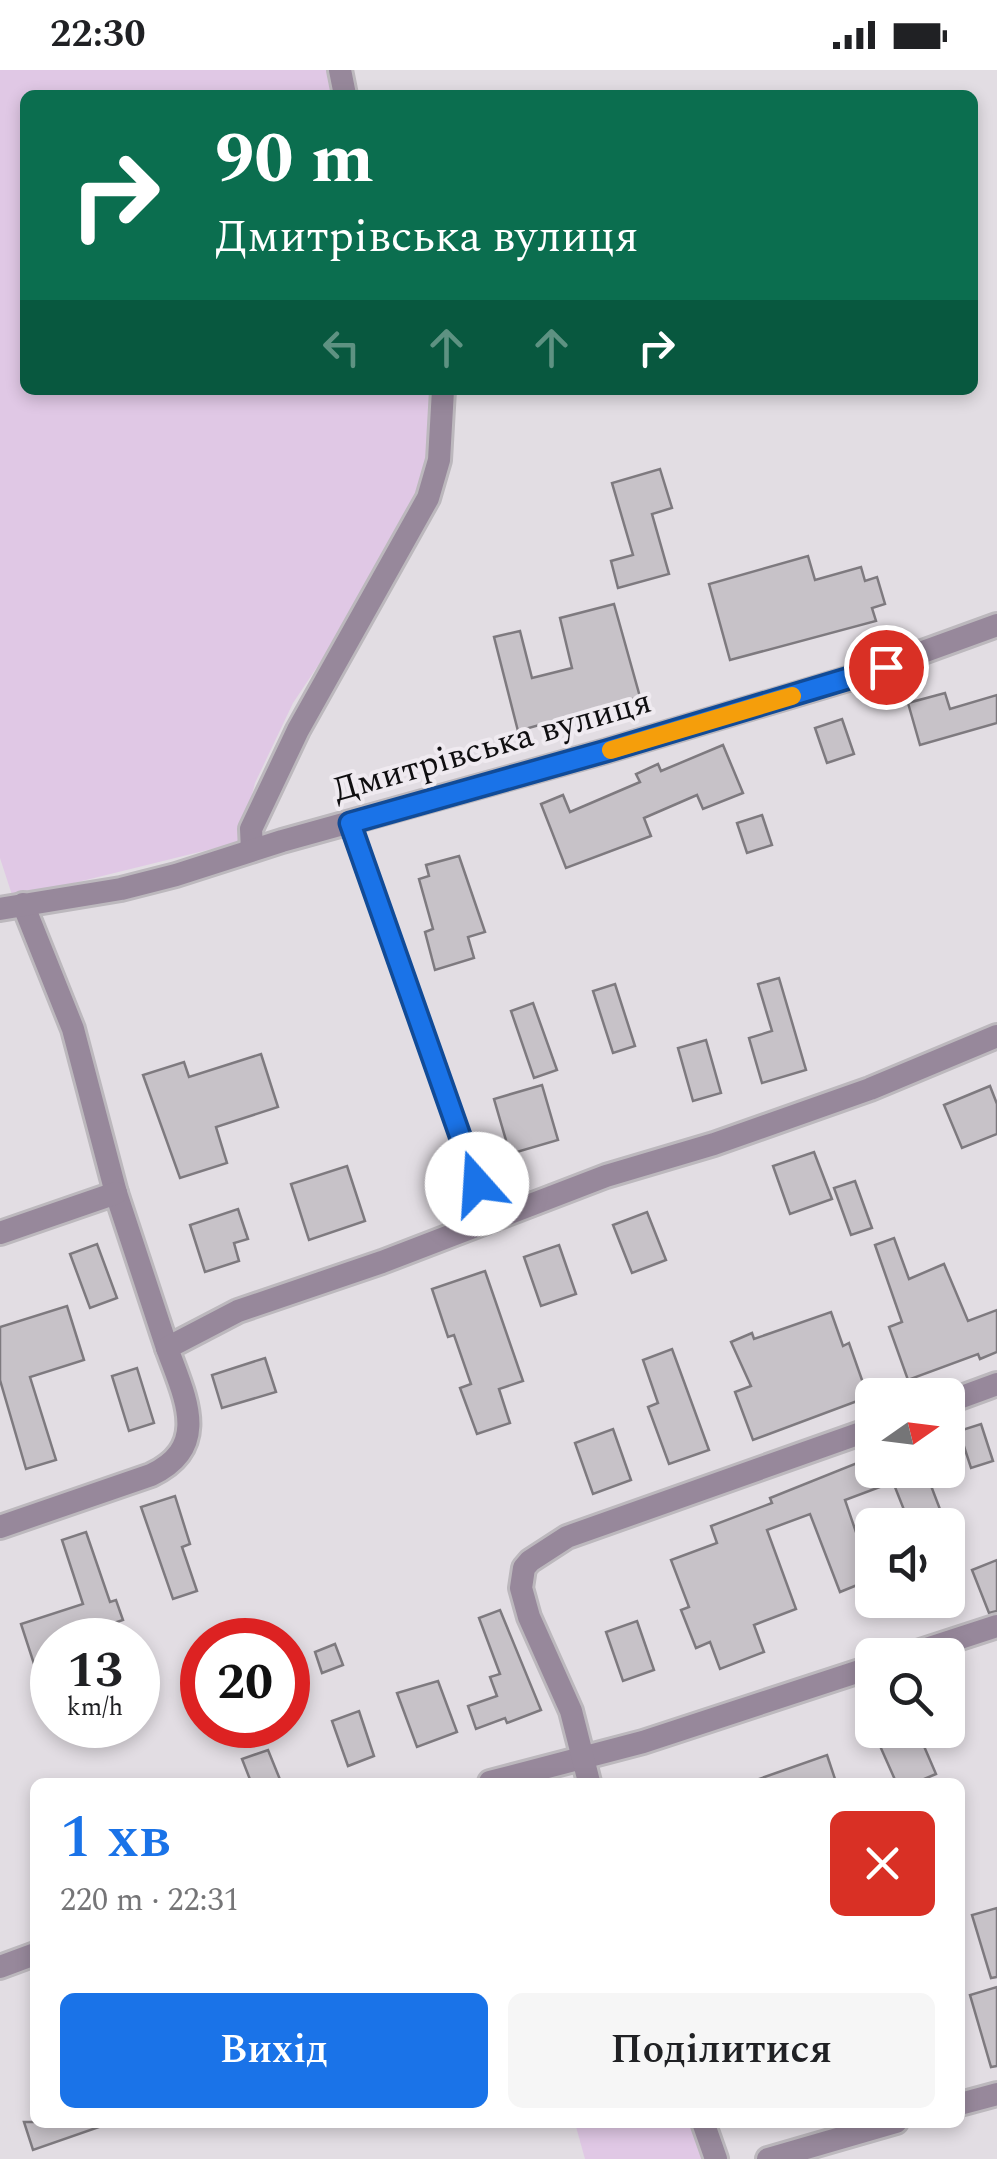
<!DOCTYPE html>
<html lang="uk">
<head>
<meta charset="utf-8">
<style>
  :root { --surface:#fff; --page:#f6f6f6; --text:#202124; --muted:#757577; --accent:#1a73e8 }
  body { margin:0; font-family:Spectral,serif; background:var(--page); color:var(--text); height:100vh; display:flex; flex-direction:column; font-size:38px; white-space:nowrap }
  * { box-sizing:border-box; margin:0 }
  p { font-size:32px; color:var(--muted) }
  .icon { flex:none; width:55px; height:55px; fill:none; stroke:currentColor; stroke-width:2; stroke-linecap:round; stroke-linejoin:round }
  .map { position:relative; flex:1; overflow:hidden }
  .side { position:absolute; left:30px; top:1708px; width:935px; height:350px; display:flex; flex-direction:column; background:var(--surface); border-radius:15px; box-shadow:0 5px 15px #0003 }
  .side>* { flex:none }
  .hud { position:absolute; left:20px; top:20px; width:958px; height:305px; border-radius:15px; box-shadow:0 5px 15px #0003; background:#0b6e4f; color:#fff; overflow:hidden }
  .needle { width:65px; rotate:76deg }
  .fabs { position:absolute; left:855px; top:1308px; display:grid; gap:20px }
  .fabs a { display:grid; place-items:center; width:110px; height:110px; border-radius:15px; background:var(--surface); box-shadow:0 5px 15px #0003; font-size:50px }
  .speed { position:absolute; left:30px; top:1548px; display:flex; gap:20px; font-size:50px; font-weight:700; text-align:center }
  .speed>* { display:grid; place-content:center; width:130px; height:130px; border-radius:50%; background:var(--surface); box-shadow:0 5px 15px #0003; line-height:1 }
  .speed small { font-size:25px; font-weight:400 }
  .speed .limit { border:15px solid #d22; background:#fff; color:#111 }
  .pin { position:absolute; display:grid; place-items:center; width:85px; height:85px; color:#fff; margin:-42px; border:5px solid #fff; border-radius:50%; box-shadow:0 2px 10px #0007 }
  .me { position:absolute; width:110px; margin:-55px; rotate:341deg; stroke-linejoin:round; filter:drop-shadow(0 0 8px #0008) }
  .turn { display:flex; align-items:center; gap:35px; height:210px; padding:0 30px; font-size:45px }
  .turn .icon { width:130px; height:130px; stroke-width:2.5 }
  .turn b { display:block; font-size:70px; line-height:85px }
  .lanes { display:flex; align-items:center; height:95px; padding:0 30px; background:#0003; justify-content:center; gap:50px; direction:ltr }
  .lanes .off { opacity:.35 }
  .round { display:grid; place-items:center; flex:none; width:105px; height:105px; border-radius:15px; background:var(--page) }
  .head { display:flex; align-items:center; justify-content:space-between; height:170px; padding:0 30px }
  h1 { font-size:60px; font-weight:600; line-height:75px; color:var(--accent) }
  .button { display:flex; gap:20px; margin-top:auto; padding:20px 30px }
  .button a { flex:1; height:115px; border-radius:15px; background:var(--accent); color:#fff; font-size:40px; font-weight:600; line-height:115px; text-align:center }
  .button a+a { background:var(--page); color:var(--text) }
  .status { display:flex; justify-content:space-between; align-items:center; height:70px; padding:0 50px; background:var(--surface); direction:ltr }
  .status svg { height:28px; fill:currentColor }
  .map>svg:first-child { display:block }
  .green { fill:#e0c8e5 }
  .building { fill:#c7c2c8; stroke:#7e7a7f; stroke-width:2.5 }
  .lines { fill:none; stroke-linecap:round; stroke-linejoin:round }
  .lane-casing { stroke:#bcb8bd; stroke-width:16 }
  .street-casing { stroke:#bcb8bd; stroke-width:28 }
  .lane { stroke:#97889b; stroke-width:11 }
  .street { stroke:#97889b; stroke-width:22 }
  .route-casing { stroke:#114b97; stroke-width:25 }
  .route { stroke:#1a73e8; stroke-width:18 }
  .slow { stroke:#f59e0b; stroke-width:18 }
  .labels { text-anchor:middle; dominant-baseline:central; stroke-width:8; stroke-linejoin:round; paint-order:stroke }
  .street-label { font-size:35px; fill:#0f0e10; stroke:#efeaf0 }
</style>
</head>
<body>
<div class="status"><b>22:30</b><svg viewBox="0 0 49 12"><path d="M0 12V9h3v3zM5 12V6h3v6zM10 12V3h3v9zM15 12V0h3v12zM26 1h20v11H26zM47 4h2v5h-2z"/></svg></div>
<div class="map">
<svg width="997" height="2089" viewBox="0 0 997 2089">
  <rect width="100%" height="100%" fill="#e2dde3"/>
  <g class="green">
    <polygon points="0,0 332,0 337,25 25,25 25,320 434,320 433,370 425,410 341,561 293,633 255,713 240,772 13,828 0,788"/>
    <polygon points="575,2053 698,2053 710,2089 585,2089"/>
  </g>
  <g class="building">
    <polygon points="660,399 672,438 652,444 669,504 618,518 611,491 633,485 612,413"/>
    <polygon points="808,486 815,510 861,497 865,511 877,507 885,534 872,538 876,551 730,590 709,514"/>
    <polygon points="614,534 640,627 518,661 494,567 520,561 532,608 572,598 560,548"/>
    <polygon points="945,623 950,639 997,625 997,653 920,675 908,633"/>
    <polygon points="842,649 854,684 827,693 815,658"/>
    <polygon points="723,675 743,723 703,739 697,725 644,748 651,766 566,798 541,734 563,725 570,742 640,712 636,704 658,694 661,701"/>
    <polygon points="762,745 772,775 747,783 737,753"/>
    <polygon points="459,786 485,862 468,867 474,888 435,900 425,862 433,859 419,809 429,806 426,795"/>
    <polygon points="779,908 806,1000 762,1013 749,968 772,961 758,914"/>
    <polygon points="615,914 635,976 613,983 593,921"/>
    <polygon points="533,933 557,1000 534,1008 511,941"/>
    <polygon points="706,970 721,1023 693,1031 678,978"/>
    <polygon points="261,984 278,1037 216,1057 227,1093 180,1108 143,1005 184,992 189,1007"/>
    <polygon points="542,1015 558,1070 510,1084 494,1029"/>
    <polygon points="990,1016 997,1034 997,1064 962,1078 944,1035"/>
    <polygon points="814,1082 832,1129 790,1144 773,1096"/>
    <polygon points="347,1096 365,1151 309,1170 291,1114"/>
    <polygon points="855,1111 872,1158 851,1165 834,1118"/>
    <polygon points="238,1139 248,1169 234,1173 239,1191 205,1202 190,1155"/>
    <polygon points="647,1142 666,1190 632,1203 613,1155"/>
    <polygon points="894,1168 909,1209 944,1194 968,1251 997,1240 997,1282 980,1289 978,1284 908,1310 889,1257 902,1252 875,1175"/>
    <polygon points="97,1174 117,1228 90,1238 70,1184"/>
    <polygon points="559,1175 576,1224 541,1236 524,1187"/>
    <polygon points="485,1201 523,1311 499,1319 510,1353 477,1364 460,1318 471,1314 454,1265 448,1267 432,1219"/>
    <polygon points="67,1236 84,1290 30,1307 56,1390 26,1399 0,1310 0,1257"/>
    <polygon points="831,1242 843,1276 849,1273 868,1327 753,1370 735,1322 751,1316 731,1272 752,1263 754,1269"/>
    <polygon points="672,1279 709,1380 669,1394 648,1337 658,1333 643,1290"/>
    <polygon points="265,1288 276,1322 222,1338 212,1305"/>
    <polygon points="137,1298 154,1353 129,1361 112,1306"/>
    <polygon points="981,1354 993,1391 971,1398 959,1361"/>
    <polygon points="613,1359 631,1410 593,1424 575,1373"/>
    <polygon points="872,1387 872,1400 925,1400 946,1455 910,1455 893,1412 845,1430 872,1509 840,1522 810,1444 767,1460 796,1539 754,1555 764,1582 720,1599 710,1572 696,1578 681,1540 689,1537 671,1490 717,1473 711,1456 772,1433 770,1428"/>
    <polygon points="175,1426 190,1474 182,1477 197,1521 173,1529 141,1437"/>
    <polygon points="86,1462 110,1532 116,1530 123,1550 64,1570 52,1570 52,1588 34,1594 21,1554 83,1534 62,1470"/>
    <polygon points="997,1490 997,1541 989,1543 972,1500"/>
    <polygon points="500,1540 541,1640 507,1653 505,1648 476,1659 468,1636 497,1626 490,1607 500,1604 479,1548"/>
    <polygon points="637,1551 654,1600 623,1611 606,1562"/>
    <polygon points="335,1574 343,1595 322,1603 315,1582"/>
    <polygon points="438,1611 457,1662 417,1677 397,1623"/>
    <polygon points="359,1641 374,1686 348,1696 332,1651"/>
    <polygon points="917,1660 936,1704 917,1712 896,1712 880,1676"/>
    <polygon points="268,1680 281,1712 251,1712 242,1689"/>
    <polygon points="827,1685 836,1712 760,1712 759,1709"/>
    <polygon points="997,1838 997,1907 991,1908 972,1845"/>
    <polygon points="997,1917 997,1996 991,1997 970,1925"/>
    <polygon points="24,2052 101,2052 102,2056 33,2080"/>
  </g>
  <g class="lines">
    <g class="lane-casing">
      <polyline id="lane" points="349,753 489,1150"/>
    </g>
    <g class="street-casing">
      <g id="street">
        <polyline points="340,0 345,25"/>
        <polyline points="252,780 251,759 298,660 428,428 439,390 443,320"/>
        <polyline points="23,834 73,959 116,1123 167,1278"/>
        <polyline points="0,839 121,819 176,805 282,771 606,681 851,608 997,555"/>
        <polyline points="0,1163 116,1123"/>
        <polyline points="948,1332 997,1314"/>
        <path d="M0 1457 151 1405C212 1376 184 1326 167 1278L238 1241 382 1192 606 1106 714 1074 870 1019 997 966"/>
        <polyline points="908,1585 997,1556"/>
        <polyline points="490,1712 643,1672 872,1597"/>
        <polyline points="589,1712 571,1641 529,1547 521,1518 524,1498 530,1491 567,1467 872,1359"/>
        <polyline points="0,1897 35,1884"/>
        <polyline points="960,2034 997,2024"/>
        <polyline points="703,2052 716,2089"/>
        <polyline points="768,2089 896,2052"/>
      </g>
    </g>
    <use href="#lane" class="lane"/>
    <use href="#street" class="street"/>
  </g>
  <g class="lines">
    <g class="route-casing">
      <polyline id="route" points="477,1114 350,753 606,681 886,597"/>
    </g>
    <use href="#route" class="route"/>
    <polyline class="slow" points="611,680 792,626"/>
  </g>
  <g class="labels">
    <g class="street-label">
      <text transform="translate(492 676) rotate(-16)">Дмитрівська вулиця</text>
    </g>
  </g>
</svg>
<div class="fabs">
<a><svg class="needle" viewBox="-14 -14 28 28"><path d="M0-13l5 13h-10z" fill="#e53935"/><path d="M0 13l5-13h-10z" fill="#757577"/></svg></a>
<a><svg class="icon" aria-label="sound" viewBox="0 0 24 24"><path d="M4 9h4l5-4v14l-5-4H4zM17 9q2 3 0 6"/></svg></a>
<a><svg class="icon" aria-label="search" viewBox="0 0 24 24"><circle cx="10" cy="10" r="6"/><path d="M15 15l6 6"/></svg></a>
</div>
<div class="speed"><div>13<small>km/h</small></div><div class="limit">20</div></div>
<div class="pin" style="left:886px;top:597px;background:#d93025"><svg class="icon" aria-label="arrive" viewBox="0 0 24 24"><path d="M6 21V4h12l-3 4 3 4H6"/></svg></div>
<svg class="me" style="left:477px;top:1114px" viewBox="-20 -20 40 40"><circle r="19" fill="#fff"/><path d="M0-13L10 11 0 6-10 11z" fill="#1a73e8"/></svg>
<div class="hud">
<div class="turn"><svg class="icon" aria-label="right" viewBox="0 0 24 24"><path d="M7 20v-9h11M14 6l5 5-5 5"/></svg><div><b>90 m</b>Дмитрівська вулиця</div></div>
<div class="lanes"><svg class="icon off" aria-label="left" viewBox="0 0 24 24"><path d="M17 20v-9H6M10 6l-5 5 5 5"/></svg><svg class="icon off" aria-label="ahead" viewBox="0 0 24 24"><path d="M12 20V5M6 11l6-6 6 6"/></svg><svg class="icon off" aria-label="ahead" viewBox="0 0 24 24"><path d="M12 20V5M6 11l6-6 6 6"/></svg><svg class="icon" aria-label="right" viewBox="0 0 24 24"><path d="M7 20v-9h11M14 6l5 5-5 5"/></svg></div>
</div>
<section class="side">
<div class="head"><div><h1>1 хв</h1><p>220 m · 22:31</p></div><a class="round" style="background:#d93025;color:#fff"><svg class="icon" aria-label="close" viewBox="0 0 24 24"><path d="M6 6l12 12M18 6L6 18"/></svg></a></div>
<div class="button"><a>Вихід</a><a>Поділитися</a></div>
</section>
</div>
</body>
</html>
